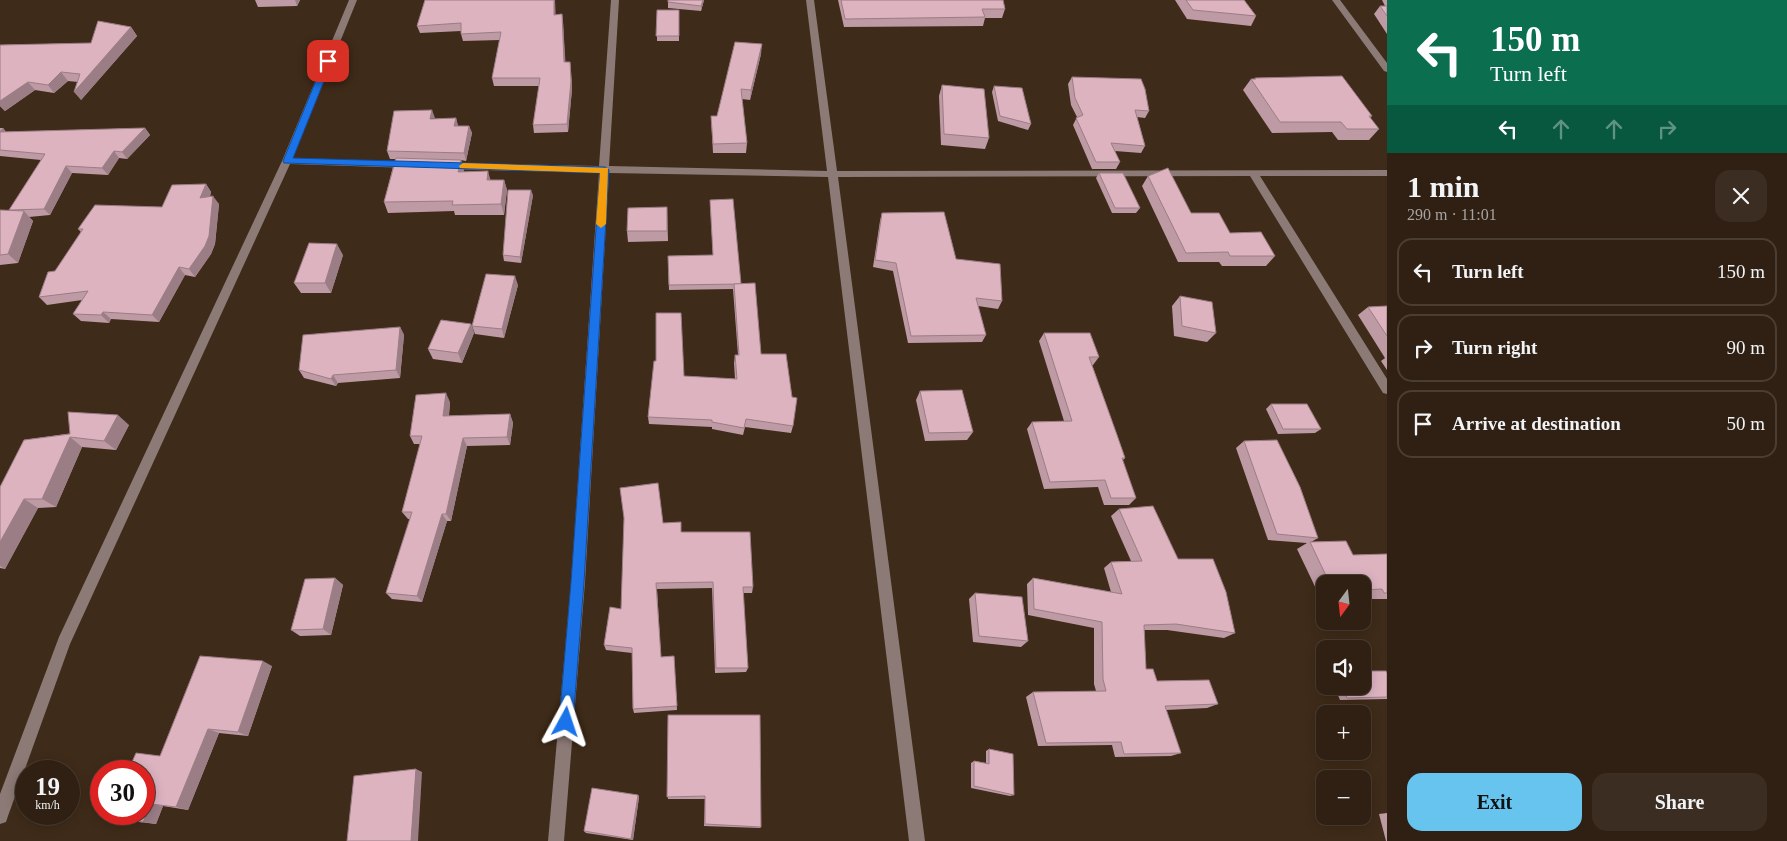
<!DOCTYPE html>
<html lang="en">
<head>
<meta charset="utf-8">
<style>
  :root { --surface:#2f2013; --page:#3b2d21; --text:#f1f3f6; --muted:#a7a3a0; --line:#4a3e33; --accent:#66c4ef }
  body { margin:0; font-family:Georgia,serif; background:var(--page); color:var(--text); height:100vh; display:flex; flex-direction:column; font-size:19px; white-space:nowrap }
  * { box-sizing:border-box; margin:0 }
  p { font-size:16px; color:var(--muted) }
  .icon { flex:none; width:28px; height:28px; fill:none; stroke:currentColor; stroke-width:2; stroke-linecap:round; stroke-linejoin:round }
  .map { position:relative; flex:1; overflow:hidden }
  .drawer { display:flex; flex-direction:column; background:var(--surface); width:400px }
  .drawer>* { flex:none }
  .guide { background:#0b6e4f; color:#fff; overflow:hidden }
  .needle { width:32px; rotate:195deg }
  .buttons { position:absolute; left:1316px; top:575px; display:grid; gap:10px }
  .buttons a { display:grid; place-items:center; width:55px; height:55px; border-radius:10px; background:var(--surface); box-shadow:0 2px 12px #0003,0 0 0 1px var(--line); font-size:25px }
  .speed { position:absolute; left:15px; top:760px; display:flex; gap:10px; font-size:25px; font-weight:700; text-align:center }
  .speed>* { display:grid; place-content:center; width:65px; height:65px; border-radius:50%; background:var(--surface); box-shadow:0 2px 12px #0003,0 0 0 1px var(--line); line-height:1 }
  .speed small { font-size:12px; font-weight:400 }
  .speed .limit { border:8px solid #d22; background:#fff; color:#111 }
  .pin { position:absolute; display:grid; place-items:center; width:42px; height:42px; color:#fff; margin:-21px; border-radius:10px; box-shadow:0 2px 8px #0006 }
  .me { position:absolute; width:55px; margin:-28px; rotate:5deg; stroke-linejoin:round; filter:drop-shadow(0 0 4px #0008) }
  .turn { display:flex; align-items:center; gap:18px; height:105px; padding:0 20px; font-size:22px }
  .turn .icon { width:65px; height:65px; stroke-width:2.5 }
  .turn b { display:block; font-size:35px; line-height:42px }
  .lanes { display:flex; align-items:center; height:48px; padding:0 20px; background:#0003; justify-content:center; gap:25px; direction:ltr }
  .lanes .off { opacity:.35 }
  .round { display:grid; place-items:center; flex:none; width:52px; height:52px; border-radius:15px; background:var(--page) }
  .head { display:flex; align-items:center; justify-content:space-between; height:85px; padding:0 20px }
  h1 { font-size:30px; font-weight:700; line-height:38px }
  .cta { display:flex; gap:10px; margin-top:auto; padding:10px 20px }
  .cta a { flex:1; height:58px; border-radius:15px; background:var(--accent); color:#111; font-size:20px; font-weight:700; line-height:58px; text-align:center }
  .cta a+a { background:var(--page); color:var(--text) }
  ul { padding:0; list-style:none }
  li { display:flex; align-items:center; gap:15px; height:68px; margin:0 10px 8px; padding:0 10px; border:2px solid var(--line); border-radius:15px }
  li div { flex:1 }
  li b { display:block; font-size:19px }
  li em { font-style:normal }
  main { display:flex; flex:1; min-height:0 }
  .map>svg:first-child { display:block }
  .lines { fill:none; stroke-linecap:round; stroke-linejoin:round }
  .minor { fill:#8c7a76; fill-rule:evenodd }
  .wall { fill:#be9aa5 }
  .shaded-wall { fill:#9b7d86 }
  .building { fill:#ddb3c0; stroke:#9b7d86 }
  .route { fill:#1a73e8; stroke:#114b97 }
  .slow { fill:#f59e0b }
</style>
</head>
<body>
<main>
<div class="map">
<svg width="1387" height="841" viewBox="0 0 1387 841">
  <rect width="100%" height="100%" fill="#3f2b19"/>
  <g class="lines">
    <g class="minor">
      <polygon points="349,0 357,0 293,158 410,162 415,165 410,168 290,164 70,644 8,816 6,822 0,824 0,794 59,637 282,161"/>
      <polygon points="611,0 619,0 609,166 827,171 806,0 814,0 837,171 1387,170 1387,176 1260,176 1387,379 1387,394 1383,393 1250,176 838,177 925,841 909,841 828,177 609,173 585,582 564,841 548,841 571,582 599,173 447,169 442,166 447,163 599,166"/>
      <polygon points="1332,0 1340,0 1387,63 1387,72 1384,71"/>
    </g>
  </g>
  <g class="wall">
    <polygon points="255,0 300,0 297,6 258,7"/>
    <polygon points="425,0 555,0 555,15 562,14 563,22 565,62 570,62 571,70 572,89 568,132 534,133 533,125 539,86 494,86 492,78 500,40 463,41 461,34 461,31 420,33 417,26"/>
    <polygon points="704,0 701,11 668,8 668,2"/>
    <polygon points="838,0 1003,0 1005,9 1002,18 985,18 983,26 844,27"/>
    <polygon points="1175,0 1244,0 1256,16 1251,26 1187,19"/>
    <polygon points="1382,0 1387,0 1387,34 1374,14 1380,6 1385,6"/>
    <rect x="657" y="10" width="22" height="31"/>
    <polygon points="131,27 137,36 81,100 78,82 68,81 54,93 35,90 5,111 0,106 0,45 91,43"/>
    <polygon points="761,54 750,100 742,99 747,143 746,153 713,153 711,116 717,116"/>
    <polygon points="1072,77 1149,111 1145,118 1137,117 1145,146 1141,153 1115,151 1120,162 1116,169 1092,169 1073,125 1077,117 1071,105 1068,84"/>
    <polygon points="1255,78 1372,116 1370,118 1379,129 1369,140 1338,140 1332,132 1272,133 1243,90 1251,79 1254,79"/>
    <polygon points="942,85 989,138 985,149 941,145 939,96"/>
    <polygon points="994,86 1031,124 1028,130 998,121 992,92"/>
    <polygon points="456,118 458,126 469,126 472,133 466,161 461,160 464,172 491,180 504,180 507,190 504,215 455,215 454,211 388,213 384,202 395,159 390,159 387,151"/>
    <polygon points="0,128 3,128 6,132 145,128 150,135 127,159 119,158 108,175 72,173 50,215 29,217 33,221 18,263 0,265 0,210 9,211 41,160 0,156"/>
    <polygon points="1099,173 1140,208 1136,213 1112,213 1096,178"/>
    <polygon points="1148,176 1191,213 1275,256 1266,266 1222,266 1219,262 1178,262 1142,186"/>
    <polygon points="206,184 211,192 210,197 219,204 215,244 211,254 195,277 185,275 159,322 111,319 109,323 81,321 73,314 82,300 47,305 39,297 81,232 78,229 162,207"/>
    <polygon points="533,195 521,263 504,261 503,255"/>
    <polygon points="710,200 741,284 761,354 793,426 791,433 745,427 743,435 712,429 712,427 649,424 648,417 684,376 735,379 734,363 735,355 738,355 733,289 669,290 668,256 713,255"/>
    <polygon points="667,207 668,241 628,242 627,231"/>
    <polygon points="882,213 956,259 1002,301 998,309 978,306 986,335 982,342 908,343 893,271 873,267 880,221"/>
    <polygon points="343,255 331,293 301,293 294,283"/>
    <polygon points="518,285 504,338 475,334 472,326"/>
    <polygon points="1180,296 1216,333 1207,342 1174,336 1172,306"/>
    <polygon points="1387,306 1387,370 1381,361 1385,358 1358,315 1368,307"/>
    <polygon points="471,324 474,333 462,363 433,359 428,349"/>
    <polygon points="400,327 404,335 400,378 338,383 336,386 304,378 299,370"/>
    <polygon points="1044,333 1099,357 1093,365 1092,365 1125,458 1122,461 1136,498 1129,505 1104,505 1098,487 1044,489 1027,429 1032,422 1064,421 1039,341"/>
    <polygon points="920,391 973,432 967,440 925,441 916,400"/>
    <polygon points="450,402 449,416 510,414 513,423 510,445 467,446 451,521 447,521 422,602 392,599 386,593 410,519 408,519 402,512 420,444 414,444 410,436"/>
    <polygon points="1271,404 1321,429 1315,433 1278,434 1266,409"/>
    <polygon points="129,425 116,450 82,447 56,507 38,508 5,569 0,568 0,487 24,440"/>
    <polygon points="1244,441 1318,538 1311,542 1353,555 1387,554 1387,599 1369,599 1368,596 1362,596 1362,584 1325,584 1325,597 1320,597 1297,549 1307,543 1268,540 1236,448"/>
    <polygon points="1119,509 1178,559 1235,633 1224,638 1167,630 1144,630 1146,669 1157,681 1218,704 1207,708 1166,710 1181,753 1171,756 1115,757 1112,745 1038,746 1026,697 1033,692 1096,691 1094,684 1094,628 1028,615 1027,584 1033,578 1111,592 1104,568 1111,562 1131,561 1111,516"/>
    <polygon points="663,523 681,532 753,587 752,593 743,593 748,668 746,672 715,673 712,588 657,589 661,657 674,656 677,710 634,713 633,709 632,653 606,650 604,645"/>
    <polygon points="335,578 343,585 331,635 300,636 291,630"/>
    <polygon points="975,593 1028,641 1021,647 973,642 969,599"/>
    <polygon points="272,666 248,736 219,733 188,810 163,806 156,824 107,818 160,756"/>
    <polygon points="1387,673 1387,699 1340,700 1334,686 1362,686"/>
    <polygon points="668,715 761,827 760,828 704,826 705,799 668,799"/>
    <polygon points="989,749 1014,795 1010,796 971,788 971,763 974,761 986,763 986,751"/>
    <polygon points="638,795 639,797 633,840 586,833 584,831"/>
    <polygon points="1387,813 1387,841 1386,841 1379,814"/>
  </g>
  <g class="shaded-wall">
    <polygon points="295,0 300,0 297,6"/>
    <polygon points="554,0 555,0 556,22 554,15"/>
    <polygon points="703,0 704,0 701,11 701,6"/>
    <polygon points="562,14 563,22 566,70 564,62"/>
    <polygon points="131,27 137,36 81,100 74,92"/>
    <polygon points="762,44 761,54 750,100 751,90"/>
    <polygon points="570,62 572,89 568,132 567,124"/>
    <polygon points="61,72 68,81 54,93 48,85"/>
    <polygon points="28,82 35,90 5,111 0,106 0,101"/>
    <polygon points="432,110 435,118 430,119"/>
    <polygon points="456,118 458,126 454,126"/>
    <polygon points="469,126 472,133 466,161 464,153"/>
    <polygon points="3,128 9,136 0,134 0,131"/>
    <polygon points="145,128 150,135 127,159 122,152"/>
    <polygon points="114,151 119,158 108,175 102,168"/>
    <polygon points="461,160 464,171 462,182 458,172"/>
    <polygon points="66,166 72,173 50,215 44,209"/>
    <polygon points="488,171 491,182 487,180"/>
    <polygon points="504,180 507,190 504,215 501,204"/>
    <polygon points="206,184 211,192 206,206 200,198"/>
    <polygon points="531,190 533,195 521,263 520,257"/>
    <polygon points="213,196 219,204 215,244 211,254 195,277 189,269"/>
    <polygon points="24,211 33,221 18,263 8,254"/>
    <polygon points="337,244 343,255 331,293 325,283"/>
    <polygon points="179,267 185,275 159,322 152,315"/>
    <polygon points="515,276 518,285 504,338 502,329"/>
    <polygon points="103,312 111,319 109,323 101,315"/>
    <polygon points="471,324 474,333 462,363 458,353"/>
    <polygon points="400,327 404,335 400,378 396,370"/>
    <polygon points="333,375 338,383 336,386 331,379"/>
    <polygon points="446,393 450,402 448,424 443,416"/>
    <polygon points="510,414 513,423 510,445 507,437"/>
    <polygon points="118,415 129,425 116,450 104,441"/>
    <polygon points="70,437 82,447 56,507 42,499"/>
    <polygon points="463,438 467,446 451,521 446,514"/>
    <polygon points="24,499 38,508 5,569 0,566 0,542"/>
    <polygon points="442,514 447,521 422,602 417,596"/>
    <polygon points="335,578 343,585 331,635 323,629"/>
    <polygon points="263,661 272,666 248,736 238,732"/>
    <polygon points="208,729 219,733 188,810 176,807"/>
    <polygon points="416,769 422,772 418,841 411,841"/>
    <polygon points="638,795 639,797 633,840 631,839"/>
    <polygon points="151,804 163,806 156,824 143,822"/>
  </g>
  <g class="building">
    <polygon points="425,0 554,0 554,15 562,14 564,62 570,62 571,81 567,124 533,125 540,78 492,78 501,32 461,34 461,23 417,26"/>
    <polygon points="668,0 703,0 701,6 668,2"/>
    <polygon points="841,0 1003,0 1005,9 982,9 985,17 845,19"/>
    <polygon points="1186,0 1244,0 1256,16 1193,10"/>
    <polygon points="1380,6 1387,6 1387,16"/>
    <polygon points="657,10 679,10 679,36 656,36"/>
    <polygon points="98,21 131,27 74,92 80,74 61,72 48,85 28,82 0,101 0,45 91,43"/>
    <polygon points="735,42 762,44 751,90 741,89 747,143 713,144 711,116 717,116"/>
    <polygon points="1342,76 1372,116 1369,116 1379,129 1347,129 1341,122 1280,122 1251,79 1256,79 1255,78"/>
    <polygon points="1072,77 1141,79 1145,89 1149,111 1135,110 1145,146 1111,143 1120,162 1096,162 1076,118 1083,115 1075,98"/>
    <polygon points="942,85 984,89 989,138 944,134"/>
    <polygon points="994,86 1022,88 1031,124 1000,116"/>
    <polygon points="432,110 430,119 456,118 454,126 469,126 464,153 387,151 394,111"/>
    <polygon points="145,128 122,152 114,151 102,168 66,166 44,209 9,210 45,154 0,150 0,132"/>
    <polygon points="396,158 461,160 458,172 488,171 487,180 504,180 501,204 452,205 453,201 384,202"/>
    <polygon points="1168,168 1191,213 1219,213 1230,233 1261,232 1275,256 1230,256 1228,252 1186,253 1148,176"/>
    <polygon points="1099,173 1123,173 1140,208 1115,208"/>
    <polygon points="206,184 200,198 213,196 209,236 205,246 189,269 179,267 152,315 103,312 101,315 73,314 88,291 39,297 48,272 55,271 83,229 78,229 95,205 162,207 172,185"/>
    <polygon points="508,190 531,190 520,257 503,255"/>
    <polygon points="733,199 741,284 669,285 668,256 713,255 710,200"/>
    <polygon points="667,207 667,231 627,231 628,208"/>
    <polygon points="0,210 24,211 8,254 0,255"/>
    <polygon points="944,212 956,259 1000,264 1002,301 976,298 986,335 911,336 896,263 875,260 882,213"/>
    <polygon points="309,243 337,244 325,283 294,283"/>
    <polygon points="486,274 515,276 502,329 472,326"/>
    <polygon points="755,283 761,354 786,354 792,397 797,398 793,426 746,419 744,428 712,422 712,420 648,417 654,361 656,361 656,313 681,313 684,376 737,379 735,355 739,355 734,284"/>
    <polygon points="1180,296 1212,302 1216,333 1182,326"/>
    <polygon points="1387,306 1387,336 1368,307"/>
    <polygon points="441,320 471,324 458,353 428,349"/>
    <polygon points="400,327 396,370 333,375 331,379 299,370 303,335"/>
    <polygon points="1044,333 1090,333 1099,357 1089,357 1117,435 1125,458 1122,458 1136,498 1111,498 1105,480 1050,482 1032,422 1072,421"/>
    <polygon points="962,390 973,432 929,433 920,391"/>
    <polygon points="446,393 443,416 510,414 507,437 463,438 446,514 442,514 417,596 386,593 412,512 402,512 422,436 410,436 416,395"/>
    <polygon points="1271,404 1307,404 1321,429 1283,429"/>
    <polygon points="68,412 118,415 104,441 70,437 42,499 24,499 0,542 0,487 24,440 70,434"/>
    <polygon points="1277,440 1300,487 1318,538 1277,534 1244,441"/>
    <polygon points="658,483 663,523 681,522 681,532 750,532 753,587 743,587 748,668 716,668 713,582 656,583 661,657 674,656 677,706 633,709 632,648 604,645 610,607 621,609 624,518 620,488"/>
    <polygon points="1153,506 1178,559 1213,559 1226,592 1235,633 1176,624 1144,625 1146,669 1153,669 1157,681 1209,680 1218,704 1165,706 1181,753 1124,754 1121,742 1046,743 1033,692 1106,691 1103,679 1102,622 1034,609 1033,578 1122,594 1111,562 1142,561 1119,509"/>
    <polygon points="1346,541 1353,555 1387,554 1387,593 1384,593 1382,589 1362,590 1362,584 1330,584 1310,542"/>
    <polygon points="335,578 323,629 291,630 305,579"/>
    <polygon points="975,593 1022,597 1028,641 979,636"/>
    <polygon points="200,656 263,661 238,732 208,729 176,807 151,804 143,822 107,818 109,814 144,814 144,771 128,771 136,753 160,756"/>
    <polygon points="1362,671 1386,671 1387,673 1387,697 1347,698 1342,686 1362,686"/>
    <polygon points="668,715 760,715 761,827 705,824 705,796 667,797"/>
    <polygon points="989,749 1013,754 1014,795 974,786 974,761 989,764"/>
    <polygon points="416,769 411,841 347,841 354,776"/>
    <polygon points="592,788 638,795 631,839 584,831"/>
  </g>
  <polygon class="route" points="328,58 332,61 293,158 605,167 609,170 584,582 573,722 571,727 566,729 561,727 559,722 571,582 600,173 284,163 283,161 324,61"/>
  <polygon class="slow" points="463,163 608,168 606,224 601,228 596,224 600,173 460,168 459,166"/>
</svg>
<div class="buttons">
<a><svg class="needle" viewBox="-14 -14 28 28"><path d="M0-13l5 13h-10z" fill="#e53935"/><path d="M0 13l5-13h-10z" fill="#a7a3a0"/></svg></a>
<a><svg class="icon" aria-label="sound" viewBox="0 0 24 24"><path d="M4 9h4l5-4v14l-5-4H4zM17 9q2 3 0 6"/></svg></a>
<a>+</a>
<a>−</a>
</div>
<div class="speed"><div>19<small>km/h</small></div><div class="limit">30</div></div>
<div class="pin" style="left:328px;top:61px;background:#d93025"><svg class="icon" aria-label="arrive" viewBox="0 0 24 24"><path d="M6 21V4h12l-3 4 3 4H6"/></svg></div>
<svg class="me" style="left:566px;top:722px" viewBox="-20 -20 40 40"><path d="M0-17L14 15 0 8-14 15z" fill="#1a73e8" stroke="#fff" stroke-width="4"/></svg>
</div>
<section class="drawer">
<div class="guide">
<div class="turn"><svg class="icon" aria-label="left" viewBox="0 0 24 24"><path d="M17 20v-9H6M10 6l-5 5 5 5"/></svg><div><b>150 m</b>Turn left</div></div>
<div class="lanes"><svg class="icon" aria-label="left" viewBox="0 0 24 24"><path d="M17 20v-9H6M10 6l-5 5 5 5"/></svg><svg class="icon off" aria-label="ahead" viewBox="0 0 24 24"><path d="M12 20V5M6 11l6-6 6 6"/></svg><svg class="icon off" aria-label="ahead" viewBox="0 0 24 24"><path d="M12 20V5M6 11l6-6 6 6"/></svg><svg class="icon off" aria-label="right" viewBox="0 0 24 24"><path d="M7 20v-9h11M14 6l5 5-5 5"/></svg></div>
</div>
<div class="head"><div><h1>1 min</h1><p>290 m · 11:01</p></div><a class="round"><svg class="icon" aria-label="close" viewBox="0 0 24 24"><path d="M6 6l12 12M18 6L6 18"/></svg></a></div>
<ul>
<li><svg class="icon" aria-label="left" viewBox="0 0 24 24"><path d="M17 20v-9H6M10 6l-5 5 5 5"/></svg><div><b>Turn left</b></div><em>150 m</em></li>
<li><svg class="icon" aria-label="right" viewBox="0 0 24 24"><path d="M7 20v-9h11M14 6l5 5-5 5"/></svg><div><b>Turn right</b></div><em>90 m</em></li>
<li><svg class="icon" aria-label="arrive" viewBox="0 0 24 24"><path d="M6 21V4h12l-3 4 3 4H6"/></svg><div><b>Arrive at destination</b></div><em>50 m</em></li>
</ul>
<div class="cta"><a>Exit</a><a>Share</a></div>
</section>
</main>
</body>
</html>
